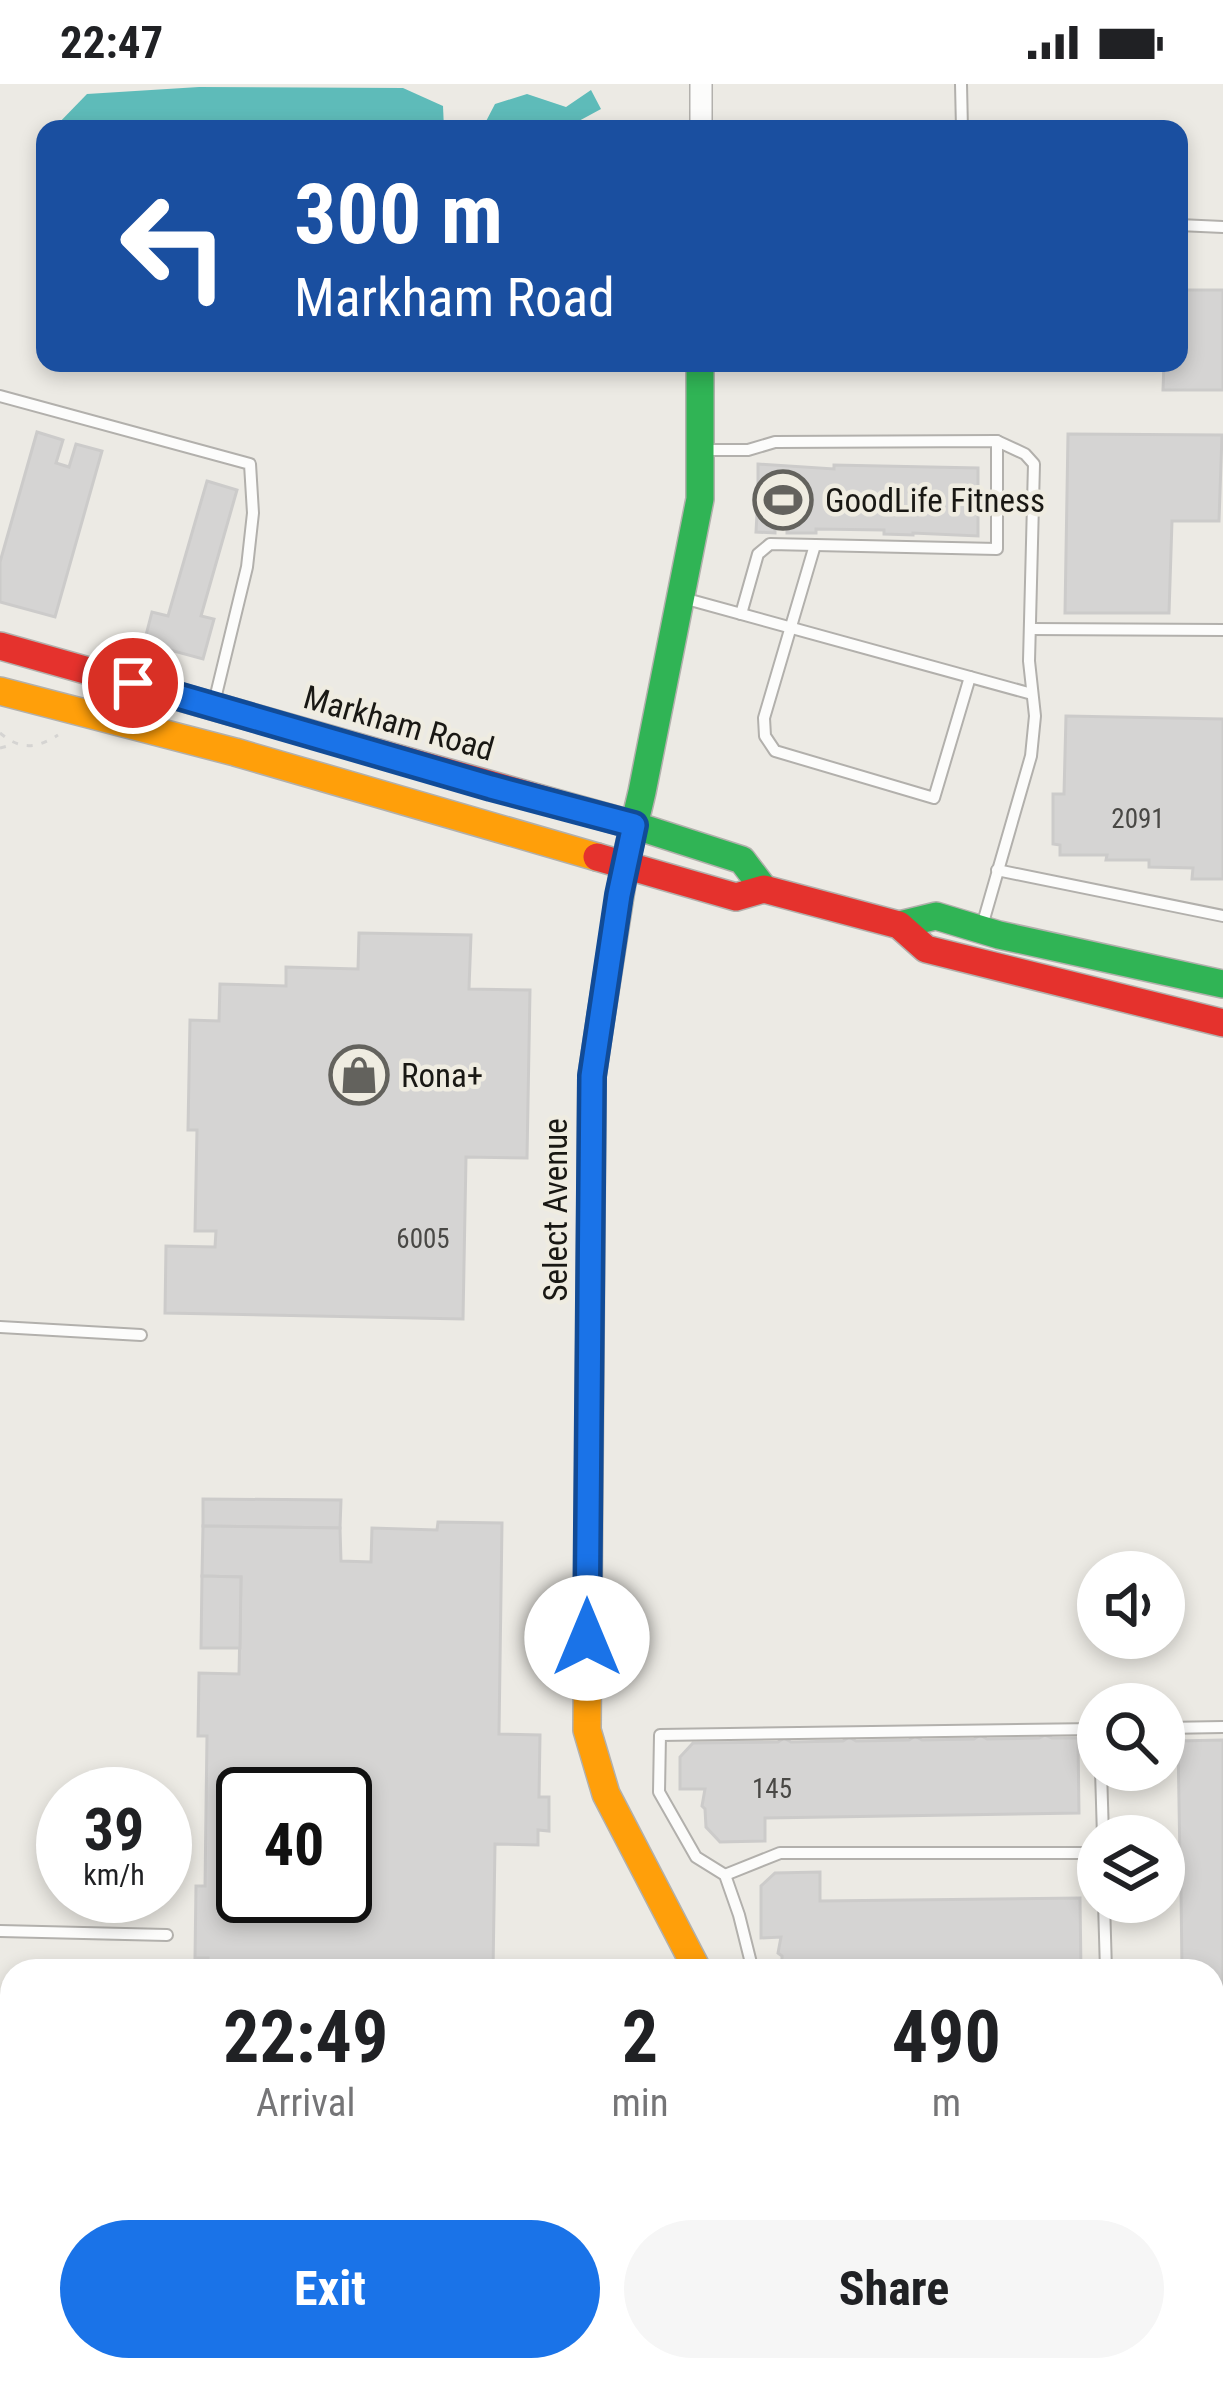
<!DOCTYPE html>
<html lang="en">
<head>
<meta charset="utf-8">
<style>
  :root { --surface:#fff; --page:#f6f6f6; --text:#202124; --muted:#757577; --accent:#1a73e8 }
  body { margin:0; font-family:"Roboto Condensed",sans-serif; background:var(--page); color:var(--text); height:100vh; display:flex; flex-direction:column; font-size:45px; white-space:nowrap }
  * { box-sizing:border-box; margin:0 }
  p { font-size:39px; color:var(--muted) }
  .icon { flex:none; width:66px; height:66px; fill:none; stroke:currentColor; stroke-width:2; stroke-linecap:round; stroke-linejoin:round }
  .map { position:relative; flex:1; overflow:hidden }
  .panel { position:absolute; left:0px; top:1875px; width:1224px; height:423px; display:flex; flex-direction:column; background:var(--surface); border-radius:36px 36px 0 0; box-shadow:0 6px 18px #0003 }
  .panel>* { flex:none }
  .guide { position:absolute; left:36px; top:36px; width:1152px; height:252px; border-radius:24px; box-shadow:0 6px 18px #0003; background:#1a4fa0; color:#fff; overflow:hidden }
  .controls { position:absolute; left:1077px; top:1467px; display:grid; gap:24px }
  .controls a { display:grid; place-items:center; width:108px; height:108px; border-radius:50%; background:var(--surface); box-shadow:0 6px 18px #0003; font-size:60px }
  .speed { position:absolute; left:36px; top:1683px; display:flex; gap:24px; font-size:60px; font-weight:700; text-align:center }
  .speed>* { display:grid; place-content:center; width:156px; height:156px; border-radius:50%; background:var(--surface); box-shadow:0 6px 18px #0003; line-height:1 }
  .speed small { font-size:30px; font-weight:400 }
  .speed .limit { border:6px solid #111; border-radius:18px; background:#fff; color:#111 }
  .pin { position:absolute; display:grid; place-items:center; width:102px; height:102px; color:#fff; margin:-51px; border:6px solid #fff; border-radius:50%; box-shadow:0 3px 12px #0007 }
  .me { position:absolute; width:132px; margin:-66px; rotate:0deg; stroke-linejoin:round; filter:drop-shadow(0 0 9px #0008) }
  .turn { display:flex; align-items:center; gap:42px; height:252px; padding:0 60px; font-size:54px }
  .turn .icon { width:156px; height:156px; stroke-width:2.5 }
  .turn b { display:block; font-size:84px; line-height:102px }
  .eta { display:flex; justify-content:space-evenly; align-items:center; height:204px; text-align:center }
  .eta b { font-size:72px; font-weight:700; line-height:84px }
  .primary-button { display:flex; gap:24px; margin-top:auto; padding:24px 60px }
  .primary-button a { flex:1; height:138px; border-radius:72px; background:var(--accent); color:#fff; font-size:48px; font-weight:700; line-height:138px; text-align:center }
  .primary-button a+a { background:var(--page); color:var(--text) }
  .status { display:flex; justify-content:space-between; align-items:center; height:84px; padding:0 60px; background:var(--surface); direction:ltr }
  .status svg { height:33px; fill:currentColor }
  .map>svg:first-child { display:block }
  .water { fill:#5ebbb9 }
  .building { fill:#d5d4d3; stroke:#cccbca; stroke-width:3; fill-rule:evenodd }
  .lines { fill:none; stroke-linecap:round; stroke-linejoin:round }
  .lane-casing { stroke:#b2b0ac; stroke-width:14 }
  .street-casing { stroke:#b2b0ac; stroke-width:24 }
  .fast-casing { stroke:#b2b0ac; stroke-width:30 }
  .slow-casing { stroke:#b2b0ac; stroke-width:30 }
  .jam-casing { stroke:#b2b0ac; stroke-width:30 }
  .path { stroke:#d5d4d2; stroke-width:3; stroke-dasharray:6 9; stroke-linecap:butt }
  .lane { stroke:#fcfcfb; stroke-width:10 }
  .street { stroke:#fcfcfb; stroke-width:21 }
  .fast { stroke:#30b455; stroke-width:27 }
  .slow { stroke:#ff9f0a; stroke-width:27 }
  .jam { stroke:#e5322d; stroke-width:27 }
  .route-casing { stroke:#114b97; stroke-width:30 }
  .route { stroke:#1a73e8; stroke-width:21 }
  .labels { text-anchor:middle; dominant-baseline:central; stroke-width:9; stroke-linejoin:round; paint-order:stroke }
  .number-label { font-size:27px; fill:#494845 }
  .poi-label { font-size:33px; fill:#191814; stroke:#efece1; text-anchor:start }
  .street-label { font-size:33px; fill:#191814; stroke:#efece1 }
</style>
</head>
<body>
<div class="status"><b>22:47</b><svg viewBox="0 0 49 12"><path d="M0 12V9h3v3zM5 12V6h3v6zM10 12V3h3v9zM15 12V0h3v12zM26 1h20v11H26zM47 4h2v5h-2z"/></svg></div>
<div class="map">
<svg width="1223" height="2297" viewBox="0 0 1223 2297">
  <rect width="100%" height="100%" fill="#eceae4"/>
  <g class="water">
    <polygon points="199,3 403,4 443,22 444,45 53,45 87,10"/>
    <polygon points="591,6 601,25 577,38 576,45 482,45 495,20 527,10 566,23"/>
  </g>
  <g class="building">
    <polygon points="1179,206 1223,206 1223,306 1163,306 1164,279 1179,279"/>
    <polygon points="37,348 63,356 56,379 69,383 76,360 102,367 55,533 0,518 0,478"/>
    <polygon points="1068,350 1222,351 1219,437 1172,437 1169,529 1065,529"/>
    <polygon points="758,380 834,385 834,381 978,384 978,452 913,449 913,451 884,450 884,446 816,445 816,449 787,449 787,444 775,444 775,449 756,448 757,430 761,430 762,407 758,407"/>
    <polygon points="207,397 237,406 201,532 214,535 203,575 144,559 152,528 168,532"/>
    <polygon points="1066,632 1223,635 1223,795 1192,795 1193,784 1149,783 1149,776 1106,776 1107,771 1060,771 1060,761 1053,760 1053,710 1064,710"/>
    <polygon points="359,849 471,851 469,905 530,906 527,1074 466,1073 463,1235 165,1229 166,1162 215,1163 216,1147 195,1147 197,1046 188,1046 190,936 219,937 220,900 286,902 286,883 358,885"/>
    <polygon points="203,1415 341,1416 340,1444 203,1442"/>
    <path d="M438 1438 502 1439 499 1650 540 1651 539 1713H549V1747L538 1746V1761L495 1760 493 1887H208V1874H195L196 1802H205L207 1652H198L199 1589 239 1590 241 1493 202 1492 203 1442 340 1444 341 1477 371 1478 372 1444 437 1446ZM243 1710H345V1812H243Z"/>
    <polygon points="202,1492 241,1493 240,1564 201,1564"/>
    <polygon points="980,1651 987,1655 1039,1654 1045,1651 1052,1654 1078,1654 1079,1729 765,1734 765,1757 720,1758 706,1743 705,1725 702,1722 705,1705 680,1705 680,1673 693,1659 778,1658 784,1654 791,1658 843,1657 849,1653 856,1657 909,1656 915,1652 922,1656 974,1655"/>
    <polygon points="1223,1656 1223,1927 1212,1927 1212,1887 1182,1887 1181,1805 1169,1806 1169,1801 1164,1801 1164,1784 1168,1784 1168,1779 1180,1779 1178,1657"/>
    <polygon points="820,1788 820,1817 1080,1814 1081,1887 782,1887 782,1872 778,1869 781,1853 761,1854 761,1802 775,1789"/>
    <rect x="1212" y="2005" width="11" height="66"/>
    <rect x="1212" y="2128" width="11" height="83"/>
    <rect x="523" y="2286" width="133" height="11"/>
    <polygon points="793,2286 911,2286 911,2288 933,2289 942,2297 793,2297"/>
    <polygon points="1040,2286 1223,2287 1223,2297 1029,2297"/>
  </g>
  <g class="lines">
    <g class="lane-casing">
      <g id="lane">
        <polyline points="961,0 962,45"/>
        <polyline points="1179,141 1223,143"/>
        <polyline points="0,312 250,380 253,429 247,483 214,619"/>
        <polyline points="704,366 748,366 775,358 997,357 1025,370 1034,380 1029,577 1035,632 1031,672 982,842"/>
        <polyline points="815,461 764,634 765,652 775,667 934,714 970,593"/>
        <polyline points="683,514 1032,610"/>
        <polyline points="741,530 758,470 770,460 997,465 997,357"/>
        <polyline points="1030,545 1223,546"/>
        <polyline points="997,786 1223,832"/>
        <polyline points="0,1243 141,1251"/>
        <polyline points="1164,1644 1223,1643"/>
        <polyline points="1101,1686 1103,1752"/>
        <polyline points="725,1791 780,1769 1098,1769"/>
        <polyline points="1104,1818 1106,1887"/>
        <polyline points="0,1847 167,1851"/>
        <polyline points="753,1887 739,1831 725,1791 696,1773 659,1708 660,1651 1098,1645"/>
        <polyline points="1212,1944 1223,1944"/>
        <polyline points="1212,1982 1223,1982"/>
        <polyline points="1212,2098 1223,2098"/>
        <polyline points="1212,2216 1223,2217"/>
        <polyline points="1212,2249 1223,2249"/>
        <polyline points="778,2286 778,2297"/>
        <polyline points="963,2286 963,2297"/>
        <polyline points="667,2297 667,2291"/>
        <polyline points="999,2297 999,2286"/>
      </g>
    </g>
    <g class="street-casing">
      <g id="street">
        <polyline points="701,45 701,0"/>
        <polyline points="721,2297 721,2286"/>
      </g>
    </g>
    <g class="fast-casing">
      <g id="fast">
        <polyline points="630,740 742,776 764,805"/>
        <polyline points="899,841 936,832 999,851 1223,900"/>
        <polyline points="601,932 625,780 642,708 700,415 700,279"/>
      </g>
    </g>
    <g class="slow-casing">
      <g id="slow">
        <polyline points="0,607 235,668 597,773"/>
        <polyline points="601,932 592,992 587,1646 606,1710 698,1887"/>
      </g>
    </g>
    <g class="jam-casing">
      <g id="jam">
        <polyline points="0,562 630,740"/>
        <polyline points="597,773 736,813 764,805 899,841 926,865 1223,939"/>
      </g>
    </g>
    <g class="path">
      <path d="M0 649C20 666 36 665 58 651"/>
      <polyline points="0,664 12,661"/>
    </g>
    <use href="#lane" class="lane"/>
    <use href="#street" class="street"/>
    <use href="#fast" class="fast"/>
    <use href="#slow" class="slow"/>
    <use href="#jam" class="jam"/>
  </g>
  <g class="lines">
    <g class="route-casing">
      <polyline id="route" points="133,599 491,703 634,741 619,811 592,992 587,1554"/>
    </g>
    <use href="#route" class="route"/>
  </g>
  <defs>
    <g id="stadium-ring" transform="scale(3)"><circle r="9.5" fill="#efece1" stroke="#63625d" stroke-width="1.5"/><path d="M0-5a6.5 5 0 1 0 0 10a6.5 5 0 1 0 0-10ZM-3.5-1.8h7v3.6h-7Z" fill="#63625d"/></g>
    <g id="shop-ring" transform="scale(3)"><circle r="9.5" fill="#efece1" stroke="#63625d" stroke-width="1.5"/><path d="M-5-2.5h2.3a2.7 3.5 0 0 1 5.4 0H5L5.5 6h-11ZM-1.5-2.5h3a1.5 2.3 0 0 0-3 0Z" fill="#63625d"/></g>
  </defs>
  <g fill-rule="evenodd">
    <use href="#stadium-ring" x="783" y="416"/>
    <use href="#shop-ring" x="359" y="991"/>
  </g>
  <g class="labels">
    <g class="number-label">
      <text x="1138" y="735">2091</text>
      <text x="423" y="1155">6005</text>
      <text x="772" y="1705">145</text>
    </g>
    <g class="poi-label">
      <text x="825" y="416">GoodLife Fitness</text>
      <text x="401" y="991">Rona+</text>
    </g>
    <g class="street-label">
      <text transform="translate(399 639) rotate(16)">Markham Road</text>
      <text transform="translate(555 1126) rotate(-90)">Select Avenue</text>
    </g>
  </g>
</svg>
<div class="controls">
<a><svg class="icon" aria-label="sound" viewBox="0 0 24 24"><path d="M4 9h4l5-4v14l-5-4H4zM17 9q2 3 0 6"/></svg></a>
<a><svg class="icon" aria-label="search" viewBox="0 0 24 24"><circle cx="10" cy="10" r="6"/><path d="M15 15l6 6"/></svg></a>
<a><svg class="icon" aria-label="layers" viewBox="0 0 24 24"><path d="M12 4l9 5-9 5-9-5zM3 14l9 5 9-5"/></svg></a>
</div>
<div class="speed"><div>39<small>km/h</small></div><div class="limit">40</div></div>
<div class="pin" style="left:133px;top:599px;background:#d93025"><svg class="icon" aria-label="arrive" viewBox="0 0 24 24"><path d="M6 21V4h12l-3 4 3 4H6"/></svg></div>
<svg class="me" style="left:587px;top:1554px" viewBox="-20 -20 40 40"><circle r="19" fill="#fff"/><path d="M0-13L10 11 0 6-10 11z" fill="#1a73e8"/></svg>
<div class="guide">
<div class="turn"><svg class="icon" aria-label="left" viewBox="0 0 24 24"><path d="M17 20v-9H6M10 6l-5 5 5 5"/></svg><div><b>300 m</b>Markham Road</div></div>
</div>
<section class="panel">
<div class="eta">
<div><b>22:49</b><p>Arrival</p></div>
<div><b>2</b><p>min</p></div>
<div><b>490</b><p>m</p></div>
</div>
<div class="primary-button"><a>Exit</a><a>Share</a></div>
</section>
</div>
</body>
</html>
